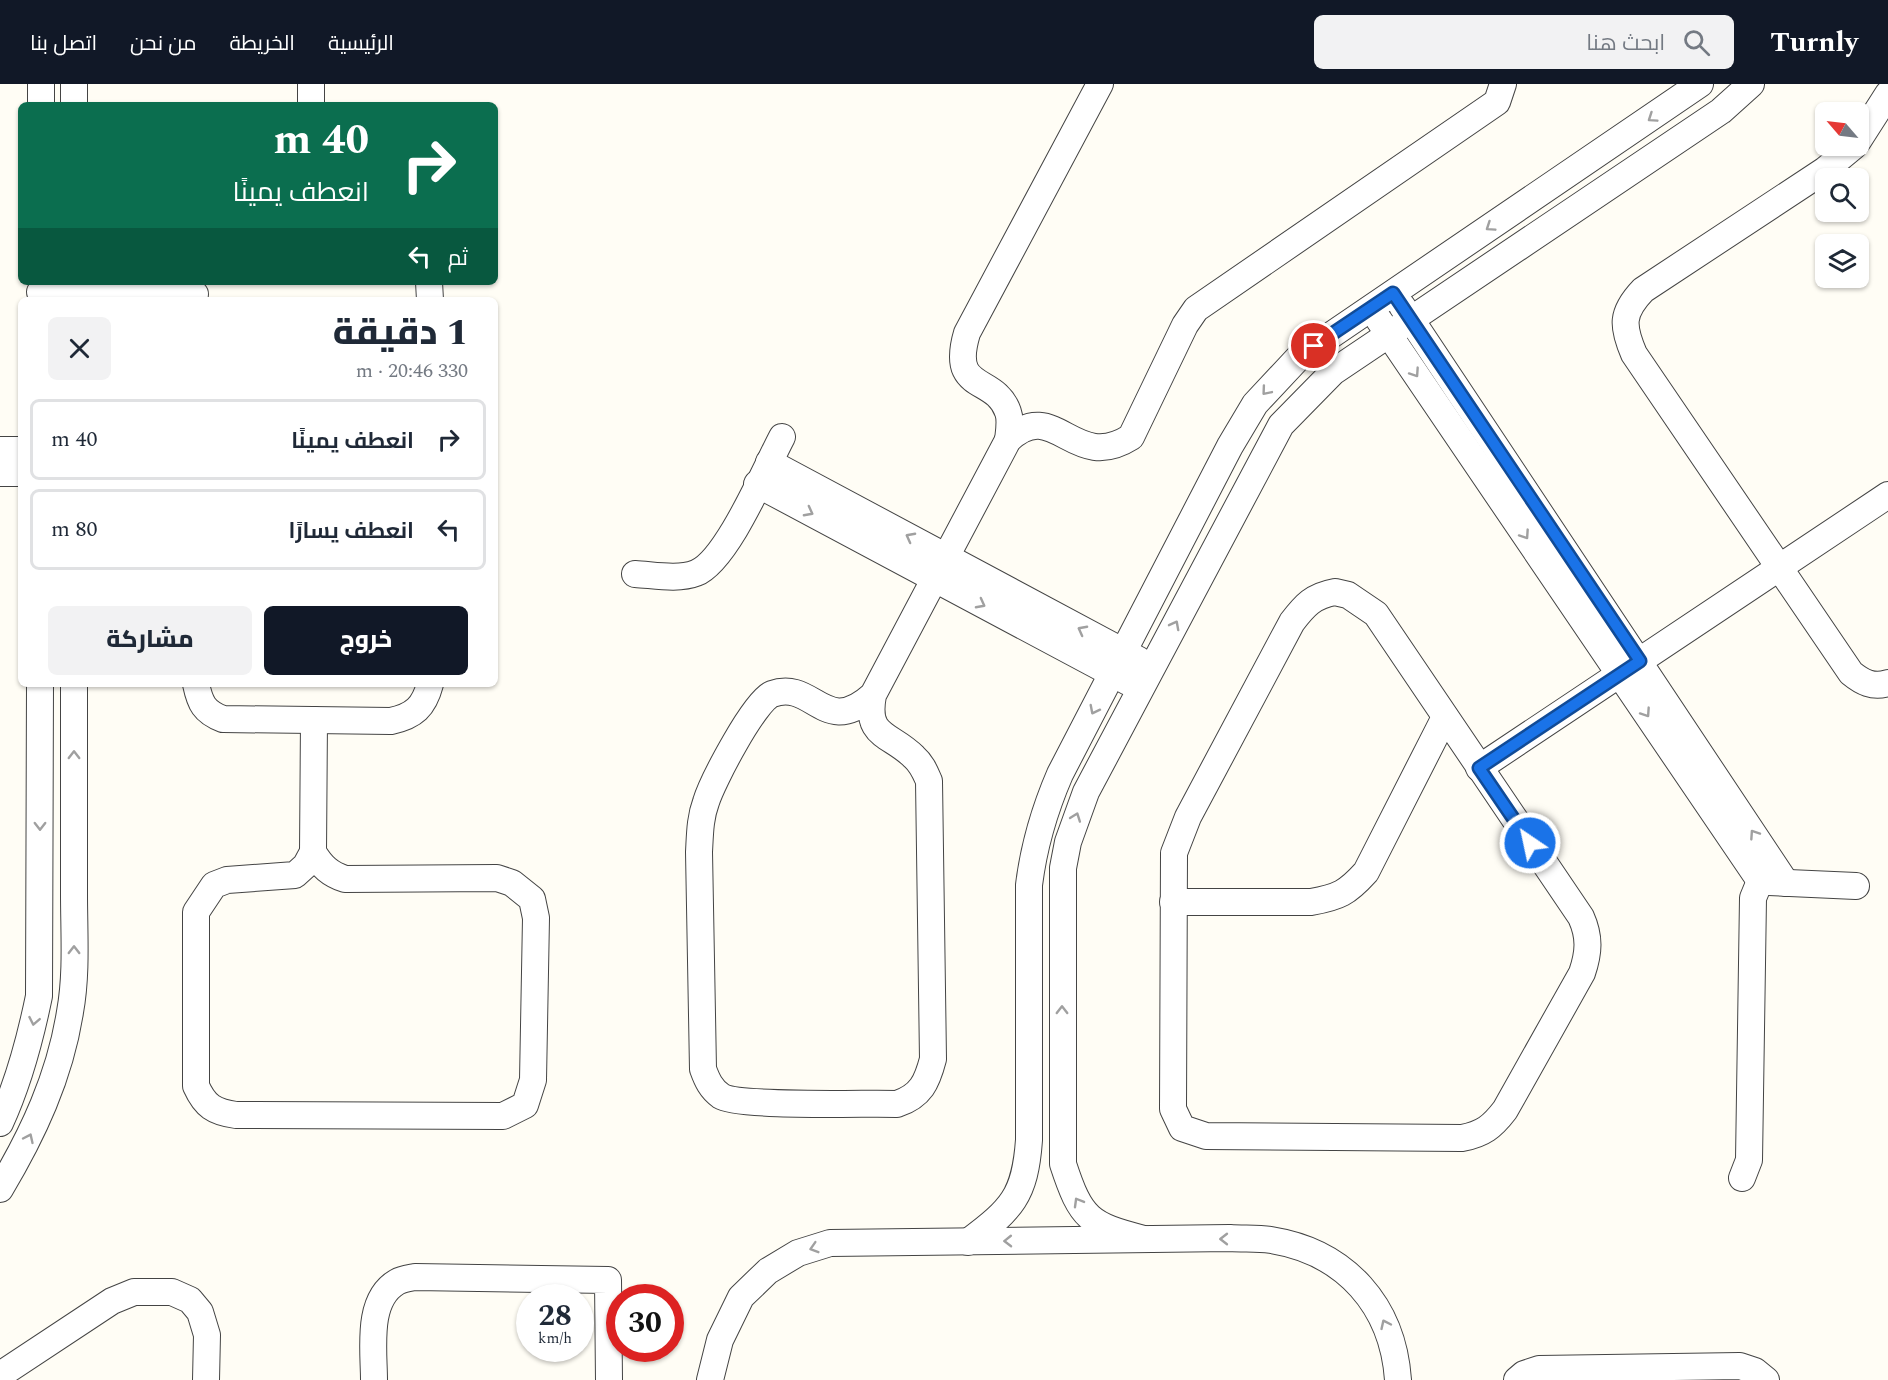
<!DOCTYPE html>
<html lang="ar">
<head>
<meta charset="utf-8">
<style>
  :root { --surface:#fff; --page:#f2f2f3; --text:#1f2937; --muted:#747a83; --line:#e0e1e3; --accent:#111827 }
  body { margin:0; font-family:Spectral,Cairo,serif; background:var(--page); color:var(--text); direction:rtl; height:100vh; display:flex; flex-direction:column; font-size:22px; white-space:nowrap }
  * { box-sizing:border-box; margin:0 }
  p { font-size:20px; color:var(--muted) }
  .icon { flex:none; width:33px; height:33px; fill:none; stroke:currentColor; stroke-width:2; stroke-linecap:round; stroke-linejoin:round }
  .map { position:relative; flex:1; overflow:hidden; direction:ltr }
  .panel { position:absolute; left:18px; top:213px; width:480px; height:390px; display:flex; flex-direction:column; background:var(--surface); border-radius:9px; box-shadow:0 2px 4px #0004; direction:rtl }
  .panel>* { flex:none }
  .hud { position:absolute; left:18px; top:18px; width:480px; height:183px; border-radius:9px; box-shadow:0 2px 4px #0004; direction:rtl; background:#0b6e4f; color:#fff; overflow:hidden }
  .needle { width:39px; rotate:298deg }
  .fabs { position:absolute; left:1815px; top:18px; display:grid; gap:12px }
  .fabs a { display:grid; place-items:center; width:54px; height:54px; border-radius:9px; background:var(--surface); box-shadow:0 2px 4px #0004; font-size:30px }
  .speed { position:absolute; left:516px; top:1200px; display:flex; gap:12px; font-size:30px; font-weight:700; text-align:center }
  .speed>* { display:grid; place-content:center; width:78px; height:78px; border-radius:50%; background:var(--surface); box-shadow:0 2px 4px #0004; line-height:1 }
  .speed small { font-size:15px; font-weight:400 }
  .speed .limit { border:9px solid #d22; background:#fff; color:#111 }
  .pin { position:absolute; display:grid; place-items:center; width:51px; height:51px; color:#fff; margin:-26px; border:3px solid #fff; border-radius:50%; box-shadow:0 2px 6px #0007 }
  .me { position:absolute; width:66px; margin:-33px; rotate:326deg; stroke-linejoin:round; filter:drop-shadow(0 0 4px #0008) }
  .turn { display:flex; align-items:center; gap:21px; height:126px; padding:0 30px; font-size:27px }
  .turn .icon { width:78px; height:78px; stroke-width:2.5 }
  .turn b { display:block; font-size:42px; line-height:51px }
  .then { display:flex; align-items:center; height:57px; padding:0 30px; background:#0003; gap:12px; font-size:22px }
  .round { display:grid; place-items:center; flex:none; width:63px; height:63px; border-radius:9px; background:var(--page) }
  .headline { display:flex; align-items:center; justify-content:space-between; height:102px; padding:0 30px }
  h1 { font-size:36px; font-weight:800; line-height:45px }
  .primary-button { display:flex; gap:12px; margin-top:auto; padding:12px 30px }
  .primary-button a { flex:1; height:69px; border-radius:9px; background:var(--accent); color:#fff; font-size:24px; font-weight:800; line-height:69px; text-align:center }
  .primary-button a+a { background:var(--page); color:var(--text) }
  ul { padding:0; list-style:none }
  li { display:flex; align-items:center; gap:18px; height:81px; margin:0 12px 9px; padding:0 18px; border:3px solid var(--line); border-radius:9px }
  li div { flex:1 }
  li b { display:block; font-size:22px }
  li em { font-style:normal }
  header { display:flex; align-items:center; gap:36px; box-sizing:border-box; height:84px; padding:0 30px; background:var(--accent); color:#fff }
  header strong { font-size:28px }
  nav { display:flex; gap:33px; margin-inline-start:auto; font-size:21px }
  .search { width:420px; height:54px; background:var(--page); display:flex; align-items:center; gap:15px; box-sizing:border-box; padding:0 21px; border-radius:9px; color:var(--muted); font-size:22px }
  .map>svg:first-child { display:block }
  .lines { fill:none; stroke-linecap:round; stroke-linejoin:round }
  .minor-casing { stroke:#444; stroke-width:28 }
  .minor { stroke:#fff; stroke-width:26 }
  .oneway { stroke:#a0a0a0 }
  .route-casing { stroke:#114b97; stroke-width:15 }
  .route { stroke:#1a73e8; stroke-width:10 }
</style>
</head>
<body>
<header>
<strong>Turnly</strong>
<div class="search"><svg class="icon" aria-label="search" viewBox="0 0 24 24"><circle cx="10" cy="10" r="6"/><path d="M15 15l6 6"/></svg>ابحث هنا</div>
<nav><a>الرئيسية</a><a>الخريطة</a><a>من نحن</a><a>اتصل بنا</a></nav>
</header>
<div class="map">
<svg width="1888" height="1296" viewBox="0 0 1888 1296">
  <rect width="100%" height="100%" fill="#fffdf5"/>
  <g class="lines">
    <g class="minor-casing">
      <g id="minor">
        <polyline points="311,0 311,21"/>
        <polyline points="41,21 41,0"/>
        <polyline points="74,21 74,0"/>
        <polyline points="1858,57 1888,10"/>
        <path d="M1854 62 1825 86 1643 206C1621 229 1622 242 1634 270L1851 589C1862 598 1873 604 1888 599"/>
        <polyline points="429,198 430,216"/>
        <polyline points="40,208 195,210"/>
        <polyline points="1402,222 1786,799"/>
        <polyline points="1379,236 1760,797"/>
        <path d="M1008 356C1009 347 1011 336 1008 328 995 290 949 310 967 249L1100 0"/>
        <polyline points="0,366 21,366"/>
        <polyline points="769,378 1139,576"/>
        <polyline points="0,389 21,389"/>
        <polyline points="757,400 1128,598"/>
        <path d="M635 490C654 491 678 496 696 489 727 477 765 385 782 353"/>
        <path d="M1335 508 1348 511 1376 530 1581 833C1590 853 1589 868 1582 889L1505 1026C1492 1043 1483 1050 1462 1054L1206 1052 1182 1044 1173 1025 1174 769 1188 733 1292 538C1305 521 1313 512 1335 508Z"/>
        <path d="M196 600C200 619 204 628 223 635L391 637C414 632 424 623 430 600"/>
        <path d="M873 611C824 655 814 595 772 610 755 616 712 698 706 718 700 734 700 750 699 768L703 985C707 996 711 1005 721 1012 738 1023 868 1019 897 1020 921 1012 927 998 933 975L929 697C925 688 922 680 914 673 890 649 865 654 873 611L1008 356C1055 311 1073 390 1131 353L1185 241 1196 225 1497 18 1503 0"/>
        <polyline points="1479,684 1888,411"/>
        <path d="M313 768C322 783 330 790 345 795L497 794 512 799 532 815 536 834 533 996 525 1021 503 1032 236 1031C214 1028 205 1022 196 1002V828L214 801 227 796 295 791 306 781 313 768 314 636"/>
        <polyline points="1769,798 1856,802"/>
        <path d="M1173 818H1311C1339 813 1347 809 1366 788L1445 633"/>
        <path d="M0 1039C19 998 30 956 39 912L40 600"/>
        <polyline points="1742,1094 1749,1076 1753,814 1760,797"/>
        <path d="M0 1105C33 1050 60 992 70 928 77 890 74 849 74 810 74 740 74 670 74 600"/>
        <path d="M1144 1155C1089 1141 1081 1135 1063 1080V784L1068 758 1086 708 1281 341 1333 288 1721 27 1751 0"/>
        <path d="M968 1158C1012 1125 1025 1112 1029 1056V801C1034 761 1044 727 1060 690L1230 362 1255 320 1299 273 1700 0"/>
        <polyline points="0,1291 112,1217 134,1208 172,1208 190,1216 200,1228 207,1251 206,1296"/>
        <path d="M374 1296C374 1266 366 1216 397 1198 402 1195 410 1194 415 1193L608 1196 609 1296"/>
        <path d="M710 1296 720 1256 741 1213 768 1187 798 1169 830 1159 1230 1154C1243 1155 1258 1154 1271 1156 1346 1168 1393 1222 1398 1296"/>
        <polyline points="1517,1296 1524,1290 1539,1285 1740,1282 1755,1287 1766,1296"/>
      </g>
    </g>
    <use href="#minor" class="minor"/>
  </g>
  <defs><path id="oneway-chevron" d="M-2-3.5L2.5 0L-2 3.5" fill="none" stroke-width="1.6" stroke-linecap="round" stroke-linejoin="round" transform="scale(1.5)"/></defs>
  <g class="oneway">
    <use href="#oneway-chevron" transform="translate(1652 34) rotate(146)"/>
    <use href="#oneway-chevron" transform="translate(1490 143) rotate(146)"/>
    <use href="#oneway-chevron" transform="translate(1415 289) rotate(56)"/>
    <use href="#oneway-chevron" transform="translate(1266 307) rotate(130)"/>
    <use href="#oneway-chevron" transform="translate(809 428) rotate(28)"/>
    <use href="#oneway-chevron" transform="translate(1525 451) rotate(56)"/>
    <use href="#oneway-chevron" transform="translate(910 453) rotate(-152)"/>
    <use href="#oneway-chevron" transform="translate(981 520) rotate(28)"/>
    <use href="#oneway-chevron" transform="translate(1175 541) rotate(-62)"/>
    <use href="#oneway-chevron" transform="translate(1082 546) rotate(-152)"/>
    <use href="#oneway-chevron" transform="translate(1094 626) rotate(117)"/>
    <use href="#oneway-chevron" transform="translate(1646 629) rotate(56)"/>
    <use href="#oneway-chevron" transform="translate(74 671) rotate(-90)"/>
    <use href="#oneway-chevron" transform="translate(1076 733) rotate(-70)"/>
    <use href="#oneway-chevron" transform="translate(40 742) rotate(90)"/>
    <use href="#oneway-chevron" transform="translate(1754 750) rotate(-124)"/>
    <use href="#oneway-chevron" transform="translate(74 866) rotate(-90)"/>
    <use href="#oneway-chevron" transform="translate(1062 926) rotate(-90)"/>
    <use href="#oneway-chevron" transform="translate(34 937) rotate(101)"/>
    <use href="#oneway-chevron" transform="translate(29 1054) rotate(-65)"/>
    <use href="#oneway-chevron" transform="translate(1078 1118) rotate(-120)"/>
    <use href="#oneway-chevron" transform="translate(1224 1155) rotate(180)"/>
    <use href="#oneway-chevron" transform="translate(1008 1157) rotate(179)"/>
    <use href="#oneway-chevron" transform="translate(814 1164) rotate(163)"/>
    <use href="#oneway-chevron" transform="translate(1385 1240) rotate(-115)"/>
  </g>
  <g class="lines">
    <g class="route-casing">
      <polyline id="route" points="1314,262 1393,209 1640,577 1479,684 1530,759"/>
    </g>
    <use href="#route" class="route"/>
  </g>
</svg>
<div class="fabs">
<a><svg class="needle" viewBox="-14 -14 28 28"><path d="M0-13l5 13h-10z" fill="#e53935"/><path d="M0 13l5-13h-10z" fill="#747a83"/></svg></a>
<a><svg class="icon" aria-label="search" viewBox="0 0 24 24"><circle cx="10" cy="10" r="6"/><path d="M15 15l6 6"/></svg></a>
<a><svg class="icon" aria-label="layers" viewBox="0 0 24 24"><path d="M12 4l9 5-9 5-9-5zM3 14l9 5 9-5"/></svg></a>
</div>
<div class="speed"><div>28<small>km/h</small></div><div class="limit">30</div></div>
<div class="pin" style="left:1314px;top:262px;background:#d93025"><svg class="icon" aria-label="arrive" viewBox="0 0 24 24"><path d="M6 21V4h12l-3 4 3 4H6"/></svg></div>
<svg class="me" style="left:1530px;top:759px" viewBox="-20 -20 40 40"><circle r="17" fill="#1a73e8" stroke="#fff" stroke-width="3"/><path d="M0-11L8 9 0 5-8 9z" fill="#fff"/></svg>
<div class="hud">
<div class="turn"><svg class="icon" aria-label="right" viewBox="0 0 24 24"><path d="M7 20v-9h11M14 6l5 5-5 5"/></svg><div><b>40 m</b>انعطف يمينًا</div></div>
<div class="then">ثم<svg class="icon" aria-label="left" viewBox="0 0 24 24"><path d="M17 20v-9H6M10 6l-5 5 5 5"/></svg></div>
</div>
<section class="panel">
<div class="headline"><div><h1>1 دقيقة</h1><p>330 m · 20:46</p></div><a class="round"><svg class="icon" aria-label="close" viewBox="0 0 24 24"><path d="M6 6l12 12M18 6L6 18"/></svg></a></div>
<ul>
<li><svg class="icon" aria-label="right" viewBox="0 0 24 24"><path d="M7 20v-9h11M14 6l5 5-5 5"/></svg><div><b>انعطف يمينًا</b></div><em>40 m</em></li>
<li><svg class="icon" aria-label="left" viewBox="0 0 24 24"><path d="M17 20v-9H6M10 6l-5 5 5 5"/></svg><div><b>انعطف يسارًا</b></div><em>80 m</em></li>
</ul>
<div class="primary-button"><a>خروج</a><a>مشاركة</a></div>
</section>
</div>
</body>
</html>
